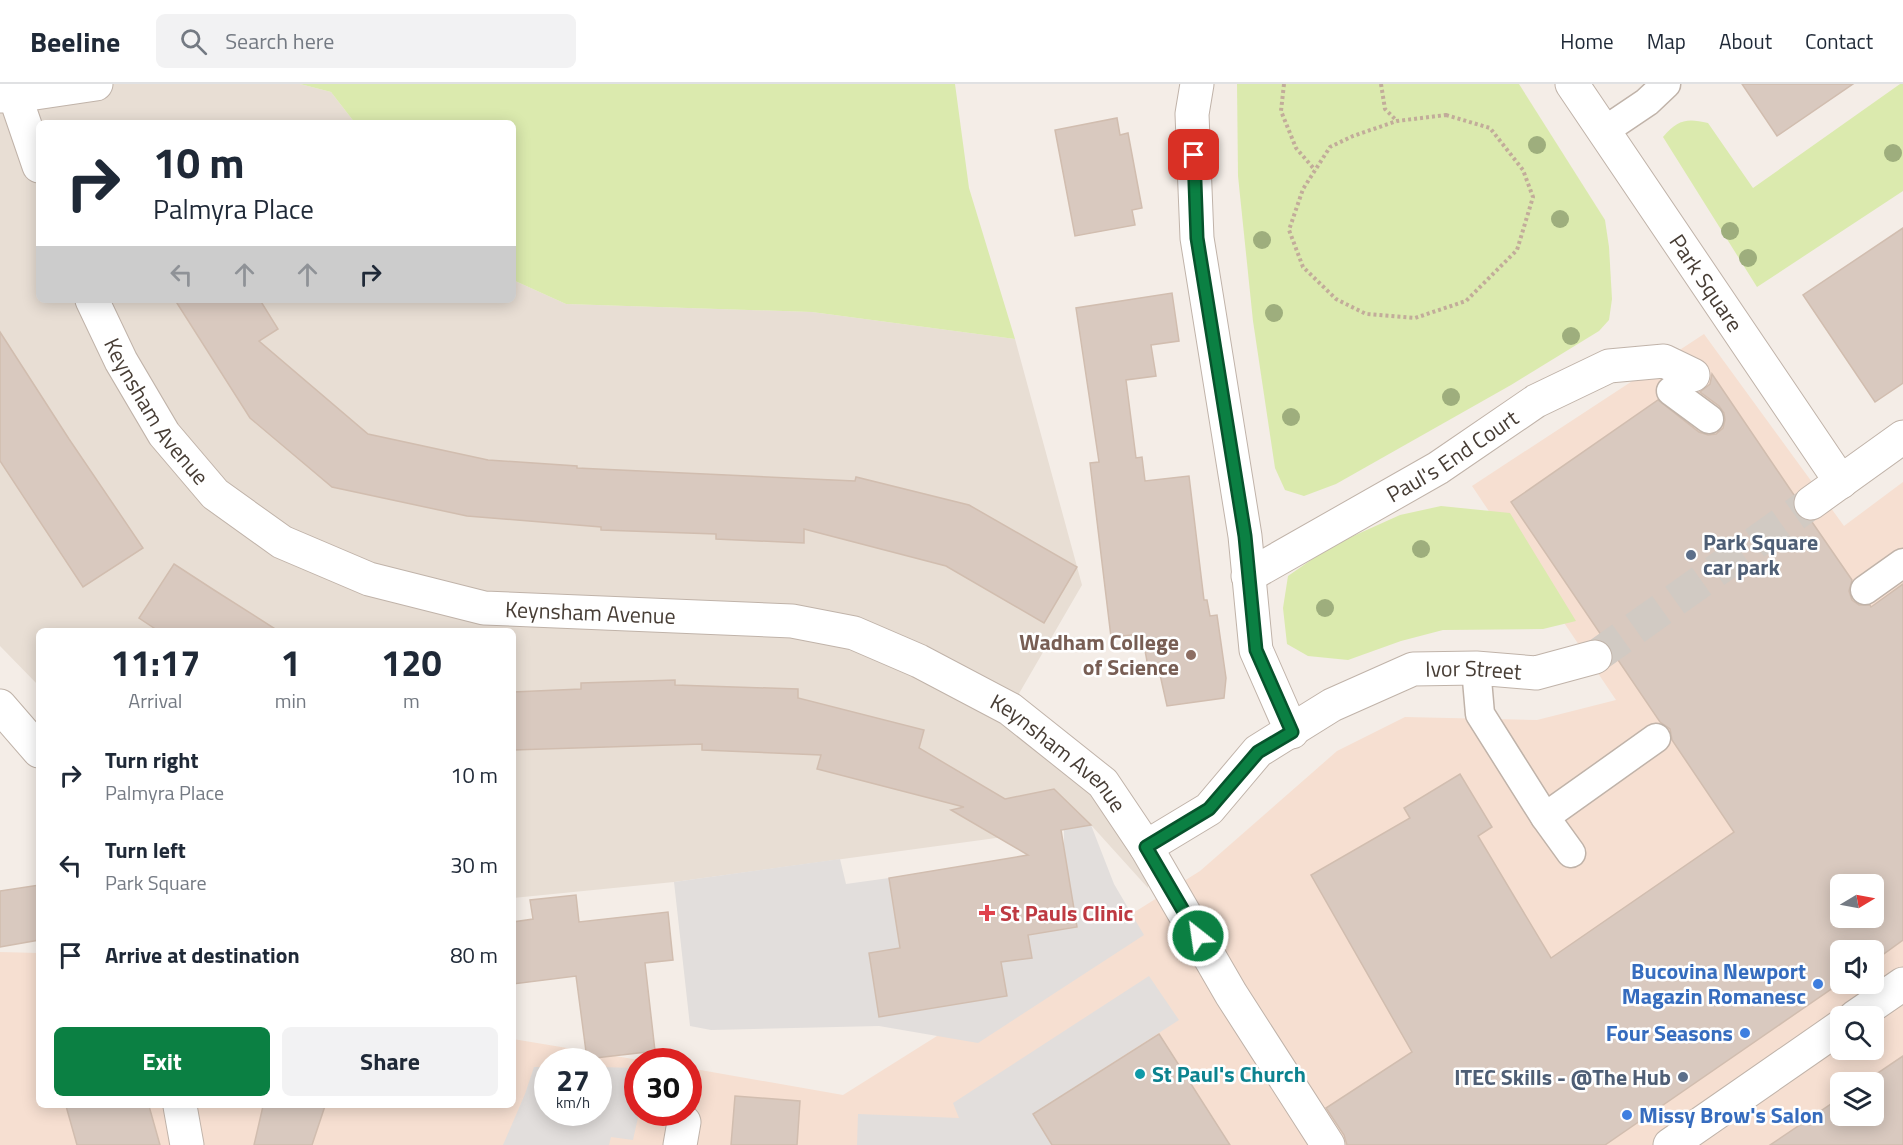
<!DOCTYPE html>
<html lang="en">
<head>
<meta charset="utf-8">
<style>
  :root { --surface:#fff; --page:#f2f2f3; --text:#1f2937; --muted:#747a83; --line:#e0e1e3; --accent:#0b8043 }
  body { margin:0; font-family:"Titillium Web",sans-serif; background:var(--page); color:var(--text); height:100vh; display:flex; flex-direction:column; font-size:22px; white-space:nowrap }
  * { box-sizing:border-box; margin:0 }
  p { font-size:20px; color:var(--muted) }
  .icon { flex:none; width:33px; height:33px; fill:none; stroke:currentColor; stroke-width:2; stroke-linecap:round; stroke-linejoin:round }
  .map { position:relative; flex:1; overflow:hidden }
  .sheet { position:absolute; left:36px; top:544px; width:480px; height:480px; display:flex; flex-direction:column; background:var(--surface); border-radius:9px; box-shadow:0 3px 15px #0003 }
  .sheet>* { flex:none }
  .guide { position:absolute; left:36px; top:36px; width:480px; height:183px; border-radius:9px; box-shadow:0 3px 15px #0003; background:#fff; color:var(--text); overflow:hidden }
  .needle { width:39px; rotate:80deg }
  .fabs { position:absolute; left:1830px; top:790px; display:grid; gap:12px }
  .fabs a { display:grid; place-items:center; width:54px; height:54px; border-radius:9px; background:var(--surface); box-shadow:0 3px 15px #0003; font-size:30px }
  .speed { position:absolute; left:534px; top:964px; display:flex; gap:12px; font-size:30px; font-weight:700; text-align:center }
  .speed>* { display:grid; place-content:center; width:78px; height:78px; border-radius:50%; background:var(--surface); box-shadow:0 3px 15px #0003; line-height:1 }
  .speed small { font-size:15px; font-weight:400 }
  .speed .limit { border:9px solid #d22; background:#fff; color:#111 }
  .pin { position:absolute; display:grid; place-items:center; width:51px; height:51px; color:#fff; margin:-26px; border-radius:12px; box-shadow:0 3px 9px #0006 }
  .me { position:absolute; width:66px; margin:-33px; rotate:330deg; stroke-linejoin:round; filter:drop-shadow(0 0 4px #0008) }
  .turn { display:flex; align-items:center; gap:21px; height:126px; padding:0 18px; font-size:27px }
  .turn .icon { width:78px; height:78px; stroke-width:2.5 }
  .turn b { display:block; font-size:42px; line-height:51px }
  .lanes { display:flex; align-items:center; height:57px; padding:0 18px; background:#0003; justify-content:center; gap:30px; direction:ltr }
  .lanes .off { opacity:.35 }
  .eta { display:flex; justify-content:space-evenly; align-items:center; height:102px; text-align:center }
  .eta b { font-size:36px; font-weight:700; line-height:42px }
  .cta { display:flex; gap:12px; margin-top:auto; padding:12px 18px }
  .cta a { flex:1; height:69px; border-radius:9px; background:var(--accent); color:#fff; font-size:24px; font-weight:700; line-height:69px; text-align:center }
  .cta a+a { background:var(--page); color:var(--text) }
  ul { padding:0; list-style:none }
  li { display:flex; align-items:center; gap:18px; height:90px; padding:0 18px }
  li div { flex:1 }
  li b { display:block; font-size:22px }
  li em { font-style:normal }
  header { display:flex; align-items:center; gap:36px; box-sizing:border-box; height:84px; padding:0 30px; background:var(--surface); border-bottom:2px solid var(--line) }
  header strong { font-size:28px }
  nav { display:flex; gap:33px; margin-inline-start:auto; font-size:21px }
  .search { width:420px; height:54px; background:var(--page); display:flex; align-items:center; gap:15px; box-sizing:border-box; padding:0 21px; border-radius:9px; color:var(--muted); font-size:22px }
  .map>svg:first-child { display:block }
  .residential { fill:#e8ded4 }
  .commercial { fill:#f6dfd1; fill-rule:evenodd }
  .green { fill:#dbeaae }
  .parking { fill:#e2dedc }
  .building { fill:#d9c9bf; stroke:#d1bdaf; stroke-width:1.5; fill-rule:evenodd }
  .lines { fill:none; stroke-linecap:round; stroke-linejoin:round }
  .minor-tunnel { stroke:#d1cac3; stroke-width:33; stroke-dasharray:33 16; stroke-linecap:butt }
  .service-casing { stroke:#c0b3a9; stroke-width:31 }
  .minor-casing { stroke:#c0b3a9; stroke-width:35 }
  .path { stroke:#c2ac9a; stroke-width:4; stroke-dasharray:3 3; stroke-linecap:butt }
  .service { stroke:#fff; stroke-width:28 }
  .minor { stroke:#fff; stroke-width:33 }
  .tree { fill:#9eae7d }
  .route-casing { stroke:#07532c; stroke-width:15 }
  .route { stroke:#0b8043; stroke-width:10 }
  .service-dot { fill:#5c6f8a; stroke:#fff; stroke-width:2 }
  .education-dot { fill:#8d6e63; stroke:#fff; stroke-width:2 }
  .health-dot { fill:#e0444e; stroke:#fff; stroke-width:2 }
  .shop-dot { fill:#3f7fe0; stroke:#fff; stroke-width:2 }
  .culture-dot { fill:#0f9aa8; stroke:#fff; stroke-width:2 }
  .labels { text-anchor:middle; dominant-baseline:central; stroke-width:5; stroke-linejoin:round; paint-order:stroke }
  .street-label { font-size:22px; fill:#473d35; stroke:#fff }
  .service-label { font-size:22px; font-weight:bold; fill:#4e5e75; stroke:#fff; text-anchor:start }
  .education-label { font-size:22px; font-weight:bold; fill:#785e54; stroke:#fff; text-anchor:end }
  .health-label { font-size:22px; font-weight:bold; fill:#be3a42; stroke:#fff; text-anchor:start }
  .shop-label { font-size:22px; font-weight:bold; fill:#366cbe; stroke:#fff; text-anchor:end }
  .culture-label { font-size:22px; font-weight:bold; fill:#0d838f; stroke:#fff; text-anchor:start }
</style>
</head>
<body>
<header>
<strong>Beeline</strong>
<div class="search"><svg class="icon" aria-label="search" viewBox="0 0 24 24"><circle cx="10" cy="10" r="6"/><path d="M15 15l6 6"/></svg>Search here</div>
<nav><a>Home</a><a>Map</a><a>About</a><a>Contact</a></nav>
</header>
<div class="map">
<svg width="1903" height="1061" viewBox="0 0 1903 1061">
  <rect width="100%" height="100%" fill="#f4ede7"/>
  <polygon class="residential" points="0,0 300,0 331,8 355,39 39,39 39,216 513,216 513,196 566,220 812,228 1015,255 1082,501 1010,625 1146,763 1148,804 1091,741 674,798 513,814 513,548 39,548 39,602 0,562"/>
  <path class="commercial" d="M1704 250 1844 442 1903 398V1061H0V868L39 869V1022H513V955L651 978H638V1029H688L689 984 843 1011 1200 787 1337 667 1405 633 1537 636 1616 616 1472 402ZM1840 801H1874V834H1840ZM1840 867H1874V900H1840ZM1840 933H1874V966H1840ZM548 978H598V1029H548ZM1840 999H1874V1032H1840Z"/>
  <g class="green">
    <polygon points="300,0 955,0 969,104 1015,255 812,228 566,220 513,196 513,39 355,39 331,8"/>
    <polygon points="1237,0 1519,0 1605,136 1609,163 1612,215 1609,236 1599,247 1511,301 1336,400 1304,412 1285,406 1275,384 1253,237 1238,92"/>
    <path d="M1900 0H1903V107L1757 203 1663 53C1678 36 1686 34 1708 39L1753 104Z"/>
    <polygon points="1441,422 1510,429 1576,537 1543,545 1443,546 1401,557 1348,576 1308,572 1287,560 1283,524 1288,492 1331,462 1400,431"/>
  </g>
  <g class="parking">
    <polygon points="1091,741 1114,800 1144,851 978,959 879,942 711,946 690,942 674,798 840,775 846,800 889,794 900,864 869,870 879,933 1007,912 1001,878 1032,874 1028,851 1064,765 1064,745"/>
    <polygon points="1149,892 1179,936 1033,1030 1052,1061 857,1061 858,1030 959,1034 953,1019"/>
    <polygon points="534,983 547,983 548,1029 598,1029 599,983 637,984 639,1029 633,1056 611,1053 609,1061 503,1061 525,1010"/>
  </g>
  <g class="building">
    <polygon points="1742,0 1853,0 1777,52"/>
    <polygon points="1117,34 1120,51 1128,49 1142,124 1132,126 1135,141 1075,152 1055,46"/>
    <polygon points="1903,144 1903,299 1875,318 1803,211"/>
    <polygon points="1172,209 1179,257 1151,261 1156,292 1126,296 1136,374 1142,373 1145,397 1189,392 1204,516 1207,516 1210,532 1217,531 1226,594 1224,614 1167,622 1159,586 1149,588 1142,550 1111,553 1090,379 1099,378 1076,224"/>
    <polygon points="175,216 260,216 278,245 259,257 368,350 488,376 577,382 577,384 855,397 856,393 969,421 1077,483 1044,539 946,482 804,445 804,459 716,455 716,450 601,446 601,443 467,432 332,403 250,334"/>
    <polygon points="0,248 69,355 143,464 83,503 0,377"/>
    <path d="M1712 290 1794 411 1792 420 1795 429 1803 436 1812 438 1852 496 1849 507 1852 516 1859 521H1870L1871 523 1903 500V856L1874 877V867H1840V899L1605 1061H1347L1344 1051 1326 1024 1412 968 1311 791 1410 734 1404 724 1460 690 1492 743 1478 752 1551 874 1734 748 1672 656 1670 645 1660 638 1511 418 1658 316 1699 348 1708 351 1716 350 1723 344 1725 336 1724 329 1719 322 1700 308 1710 300ZM1840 801H1874V834H1840Z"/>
    <polygon points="174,480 214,506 280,548 160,548 139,534"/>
    <polygon points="675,596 675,601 798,605 798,614 924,646 919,664 1005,715 1054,705 1091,741 1061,746 1077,843 1028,851 1032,874 1001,878 1007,912 879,933 869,869 900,864 889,794 1028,771 951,726 964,723 817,685 821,671 702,666 702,660 513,666 513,608 581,605 581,599"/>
    <polygon points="39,801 39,856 0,863 0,807"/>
    <polygon points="576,811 579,838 668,828 673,876 645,879 655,967 587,975 576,892 513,900 513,838 533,835 530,816"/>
    <polygon points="1159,950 1230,1061 1052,1061 1033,1030"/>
    <polygon points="1903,972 1903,1061 1770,1061 1840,1014 1840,1032 1874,1032 1874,999 1863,999"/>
    <polygon points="735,1012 800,1017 797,1061 731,1061"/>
    <polygon points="66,1022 149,1022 160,1061 77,1061"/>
    <polygon points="263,1022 325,1022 312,1061 254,1061"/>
  </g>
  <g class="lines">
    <polyline class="minor-tunnel" points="1595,573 1811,419"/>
    <g class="service-casing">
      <g id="service">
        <polyline points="1604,47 1647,18 1666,0"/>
        <polyline points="1671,307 1709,335"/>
        <polyline points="1865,506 1903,479"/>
        <polyline points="1476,584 1480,630 1545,733 1571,769"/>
        <polyline points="1545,733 1656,654"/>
      </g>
    </g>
    <g class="minor-casing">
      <g id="minor">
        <polyline points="1197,0 1192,30 1197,154 1245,452 1256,566 1292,648"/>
        <path id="s1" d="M1572 0 1841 398"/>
        <polyline points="0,12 15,12 39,82"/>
        <polyline points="15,12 96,0"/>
        <path id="s2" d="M92 216 121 277 164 350 215 410 282 458 369 495 484 524 792 537 854 549 919 577 1010 625 1103 699 1146 763"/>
        <polyline points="1811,419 1903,353"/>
        <path id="s3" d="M1248 492 1438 384 1536 317 1609 282 1664 277 1693 291"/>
        <polyline points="0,622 39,667"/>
        <polyline points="1855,933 1903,900"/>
        <polyline points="180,1022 187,1061"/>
        <polyline points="680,1061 684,1038"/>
        <path id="s4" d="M1328 1061 1231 910 1146 763 1209 725 1258 667 1332 621 1413 585 1476 584 1536 589 1595 573"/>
        <polyline points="1670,1061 1840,943"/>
      </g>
    </g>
    <g class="path">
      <polyline points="1284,0 1281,27 1296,64 1315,86"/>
      <polyline points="1381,0 1385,25 1397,37"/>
      <polygon points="1446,31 1490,44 1523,86 1533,113 1517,166 1466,217 1415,234 1366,230 1336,215 1303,183 1289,146 1303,105 1330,63 1353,52 1397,37"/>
    </g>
    <use href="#service" class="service"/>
    <use href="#minor" class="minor"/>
  </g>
  <g class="tree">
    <circle cx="1537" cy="61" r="9"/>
    <circle cx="1893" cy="69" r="9"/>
    <circle cx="1560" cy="135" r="9"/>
    <circle cx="1730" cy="147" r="9"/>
    <circle cx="1262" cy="156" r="9"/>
    <circle cx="1748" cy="174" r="9"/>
    <circle cx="1274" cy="229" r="9"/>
    <circle cx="1571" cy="252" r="9"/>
    <circle cx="1451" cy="313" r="9"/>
    <circle cx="1291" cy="333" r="9"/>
    <circle cx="1421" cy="465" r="9"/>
    <circle cx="1325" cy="524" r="9"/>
  </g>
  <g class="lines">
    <g class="route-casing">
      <polyline id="route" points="1194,71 1197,154 1245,452 1256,566 1292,648 1258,668 1209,725 1146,763 1198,852"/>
    </g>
    <use href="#route" class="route"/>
  </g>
  <g class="service-dot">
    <circle cx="1691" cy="471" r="6"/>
    <circle cx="1683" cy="993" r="6"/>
  </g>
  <circle class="education-dot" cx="1191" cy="571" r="6"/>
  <path class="health-dot" d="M984 820h6v6h6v6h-6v6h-6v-6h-6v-6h6z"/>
  <g class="shop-dot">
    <circle cx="1818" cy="900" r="6"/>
    <circle cx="1745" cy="949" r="6"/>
    <circle cx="1627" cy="1031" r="6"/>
  </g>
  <circle class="culture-dot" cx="1140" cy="990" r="6"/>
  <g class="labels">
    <g class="street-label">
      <text stroke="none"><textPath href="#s1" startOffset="240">Park Square</textPath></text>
      <text stroke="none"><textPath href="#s2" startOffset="129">Keynsham Avenue</textPath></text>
      <text stroke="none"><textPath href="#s3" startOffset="237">Paul's End Court</textPath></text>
      <text stroke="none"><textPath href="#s2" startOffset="633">Keynsham Avenue</textPath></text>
      <text stroke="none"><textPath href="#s4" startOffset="735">Ivor Street</textPath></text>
      <text stroke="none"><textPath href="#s2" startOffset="1137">Keynsham Avenue</textPath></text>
    </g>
    <g class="service-label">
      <text x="1703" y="458">Park Square<tspan x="1703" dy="25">car park</tspan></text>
      <text x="1671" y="993" text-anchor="end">ITEC Skills - @The Hub</text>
    </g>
    <g class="education-label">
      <text x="1179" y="558">Wadham College<tspan x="1179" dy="25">of Science</tspan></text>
    </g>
    <g class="health-label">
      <text x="1000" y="829">St Pauls Clinic</text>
    </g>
    <g class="shop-label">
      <text x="1806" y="887">Bucovina Newport<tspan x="1806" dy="25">Magazin Romanesc</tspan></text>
      <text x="1733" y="949">Four Seasons</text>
      <text x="1639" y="1031" text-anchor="start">Missy Brow's Salon</text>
    </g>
    <g class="culture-label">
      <text x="1152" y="990">St Paul's Church</text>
    </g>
  </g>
</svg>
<div class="fabs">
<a><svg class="needle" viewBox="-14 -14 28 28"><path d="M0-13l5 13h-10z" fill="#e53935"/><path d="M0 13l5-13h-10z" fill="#747a83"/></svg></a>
<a><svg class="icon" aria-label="sound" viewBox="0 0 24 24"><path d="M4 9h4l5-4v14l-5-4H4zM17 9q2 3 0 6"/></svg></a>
<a><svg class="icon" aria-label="search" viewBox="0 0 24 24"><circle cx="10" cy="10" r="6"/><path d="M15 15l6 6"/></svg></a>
<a><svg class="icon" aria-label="layers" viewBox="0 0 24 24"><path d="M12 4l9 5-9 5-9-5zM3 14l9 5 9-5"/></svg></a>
</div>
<div class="speed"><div>27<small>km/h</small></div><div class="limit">30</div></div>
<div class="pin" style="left:1194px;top:71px;background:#d93025"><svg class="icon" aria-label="arrive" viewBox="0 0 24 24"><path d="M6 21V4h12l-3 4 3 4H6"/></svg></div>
<svg class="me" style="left:1198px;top:852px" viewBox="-20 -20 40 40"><circle r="17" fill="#0b8043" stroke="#fff" stroke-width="3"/><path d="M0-11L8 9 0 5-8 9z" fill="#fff"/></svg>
<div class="guide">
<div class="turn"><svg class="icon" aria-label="right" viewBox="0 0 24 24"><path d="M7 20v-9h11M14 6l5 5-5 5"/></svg><div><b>10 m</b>Palmyra Place</div></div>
<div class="lanes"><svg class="icon off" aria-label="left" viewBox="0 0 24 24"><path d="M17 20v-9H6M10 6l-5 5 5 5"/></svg><svg class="icon off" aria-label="ahead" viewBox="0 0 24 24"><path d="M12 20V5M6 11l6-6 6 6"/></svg><svg class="icon off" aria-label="ahead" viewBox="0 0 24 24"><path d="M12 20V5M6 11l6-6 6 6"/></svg><svg class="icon" aria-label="right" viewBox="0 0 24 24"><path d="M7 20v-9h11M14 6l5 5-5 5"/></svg></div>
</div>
<section class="sheet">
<div class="eta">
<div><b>11:17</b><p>Arrival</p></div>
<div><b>1</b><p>min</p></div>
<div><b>120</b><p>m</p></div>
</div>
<ul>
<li><svg class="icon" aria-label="right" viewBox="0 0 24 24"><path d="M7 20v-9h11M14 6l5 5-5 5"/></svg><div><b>Turn right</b><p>Palmyra Place</p></div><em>10 m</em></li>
<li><svg class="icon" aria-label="left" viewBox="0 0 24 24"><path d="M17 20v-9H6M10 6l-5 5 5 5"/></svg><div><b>Turn left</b><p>Park Square</p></div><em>30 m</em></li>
<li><svg class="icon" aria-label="arrive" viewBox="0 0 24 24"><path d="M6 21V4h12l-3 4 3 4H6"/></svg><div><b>Arrive at destination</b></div><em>80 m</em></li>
</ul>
<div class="cta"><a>Exit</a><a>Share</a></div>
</section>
</div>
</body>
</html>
